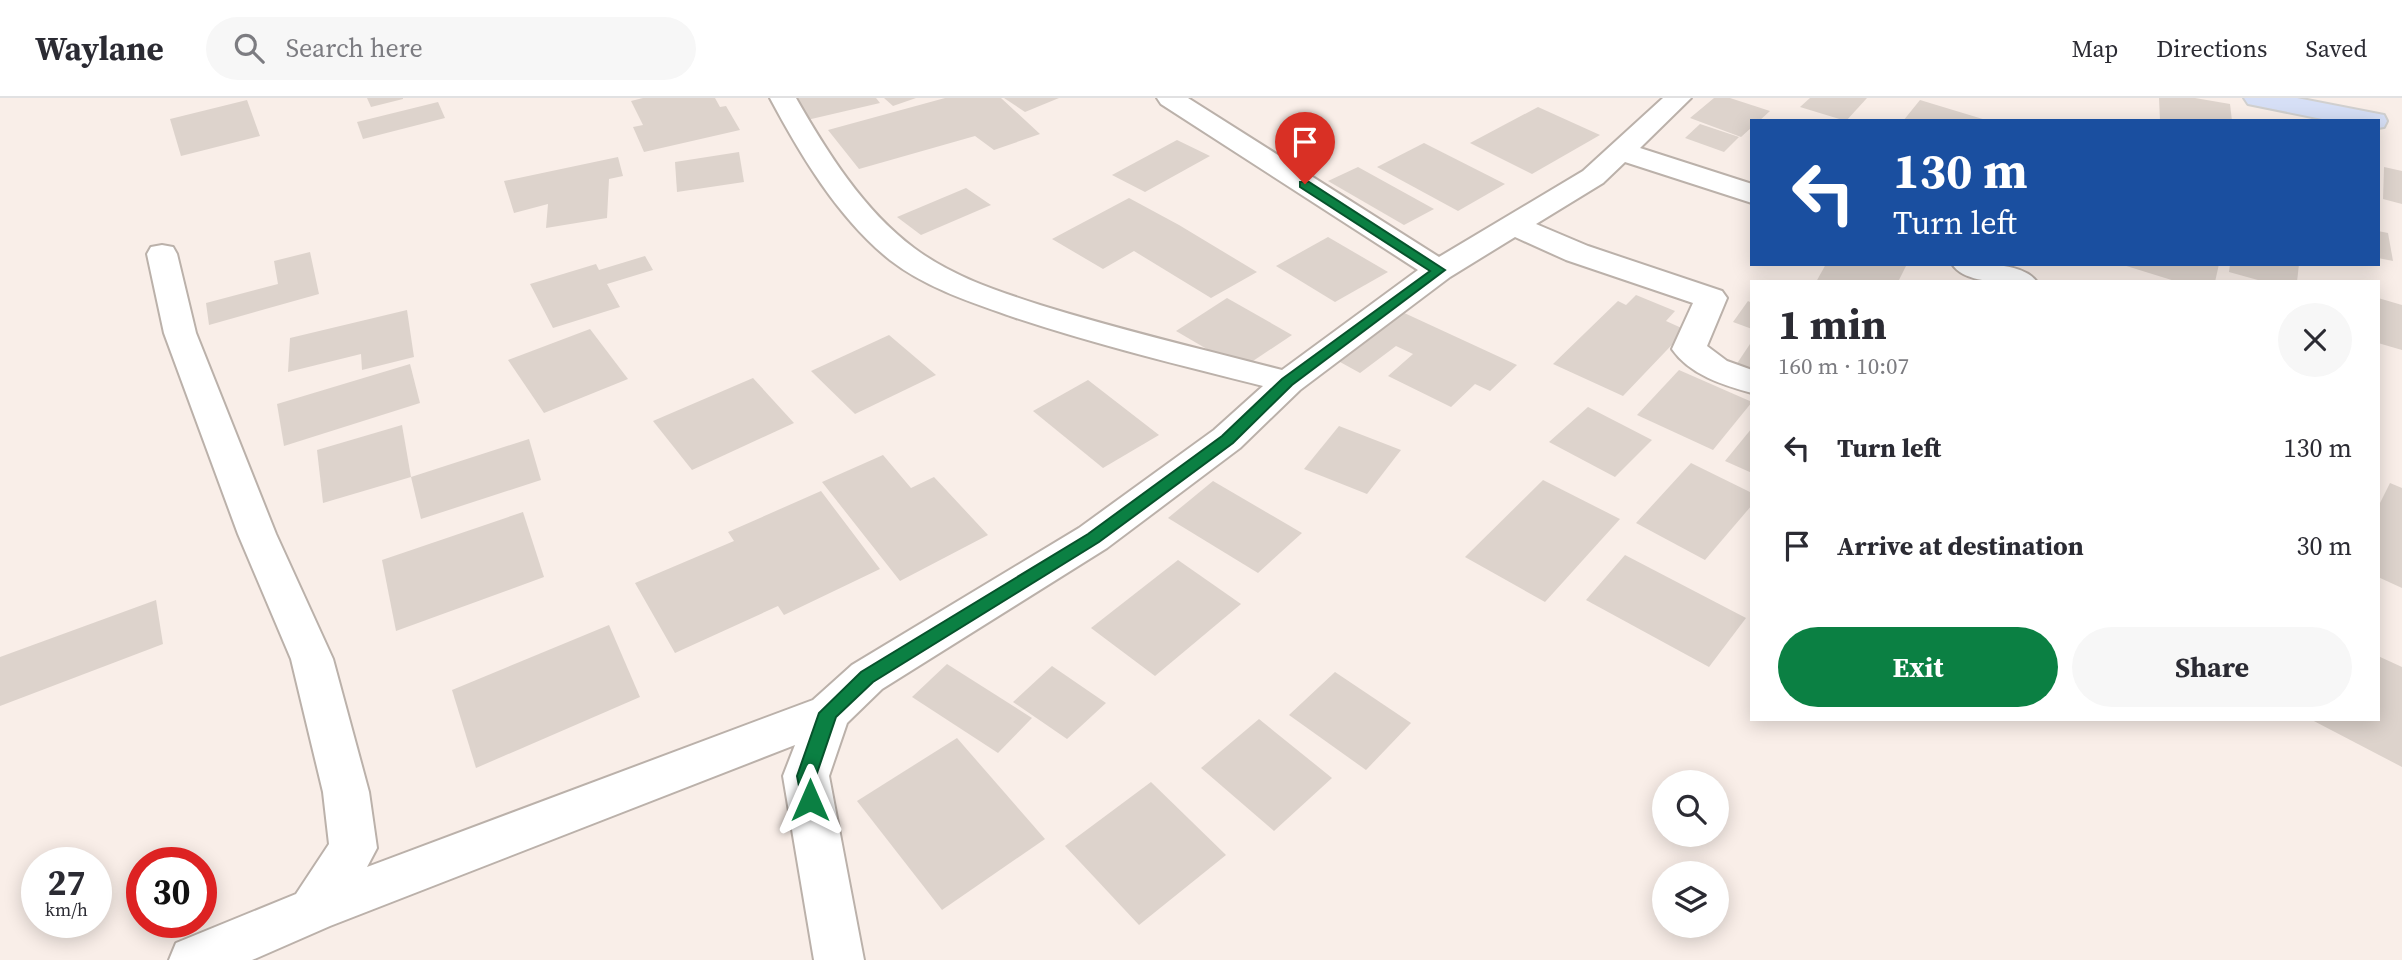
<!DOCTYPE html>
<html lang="en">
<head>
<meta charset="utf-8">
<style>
  :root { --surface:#fff; --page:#f7f7f7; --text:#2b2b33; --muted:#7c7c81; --line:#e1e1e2; --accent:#0b8043 }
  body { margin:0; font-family:"Source Serif 4",serif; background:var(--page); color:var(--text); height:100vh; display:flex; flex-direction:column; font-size:26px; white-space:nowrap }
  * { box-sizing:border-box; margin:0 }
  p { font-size:23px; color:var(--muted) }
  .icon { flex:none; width:38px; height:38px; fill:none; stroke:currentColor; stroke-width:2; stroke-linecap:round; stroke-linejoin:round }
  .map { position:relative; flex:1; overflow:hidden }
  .drawer { position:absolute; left:1750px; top:182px; width:630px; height:441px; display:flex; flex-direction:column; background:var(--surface); border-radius:0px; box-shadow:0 4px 18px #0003 }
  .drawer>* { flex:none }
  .hud { position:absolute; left:1750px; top:21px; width:630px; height:147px; border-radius:0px; box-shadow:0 4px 18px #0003; background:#1a4fa0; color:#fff; overflow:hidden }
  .controls { position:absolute; left:1652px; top:672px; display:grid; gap:14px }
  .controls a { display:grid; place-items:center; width:77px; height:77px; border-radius:50%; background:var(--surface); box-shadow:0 4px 18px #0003; font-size:35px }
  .speed { position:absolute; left:21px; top:749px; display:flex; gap:14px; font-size:35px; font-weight:700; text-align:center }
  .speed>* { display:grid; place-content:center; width:91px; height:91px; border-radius:50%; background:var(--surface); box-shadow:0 4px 18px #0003; line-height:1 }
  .speed small { font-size:18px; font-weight:400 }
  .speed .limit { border:10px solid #d22; background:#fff; color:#111 }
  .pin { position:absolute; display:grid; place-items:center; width:60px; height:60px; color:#fff; margin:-72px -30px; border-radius:50% 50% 50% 0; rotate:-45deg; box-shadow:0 0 7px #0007 }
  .pin .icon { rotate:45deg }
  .me { position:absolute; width:77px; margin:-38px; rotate:0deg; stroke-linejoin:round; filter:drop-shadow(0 0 5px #0008) }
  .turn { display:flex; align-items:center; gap:24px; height:147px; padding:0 28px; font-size:32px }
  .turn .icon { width:91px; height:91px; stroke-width:2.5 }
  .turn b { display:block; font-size:49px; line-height:60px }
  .round { display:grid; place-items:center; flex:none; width:74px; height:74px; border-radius:37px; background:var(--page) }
  .summary { display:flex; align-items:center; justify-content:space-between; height:119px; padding:0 28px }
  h1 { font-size:42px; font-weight:700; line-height:52px }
  .cta { display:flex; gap:14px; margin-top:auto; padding:14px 28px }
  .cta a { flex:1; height:80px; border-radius:42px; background:var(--accent); color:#fff; font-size:28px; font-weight:700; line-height:80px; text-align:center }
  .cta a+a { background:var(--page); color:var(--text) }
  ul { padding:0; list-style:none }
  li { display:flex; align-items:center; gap:21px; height:98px; padding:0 28px }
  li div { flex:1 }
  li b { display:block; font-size:26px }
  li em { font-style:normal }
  header { display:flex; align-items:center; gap:42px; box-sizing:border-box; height:98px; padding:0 35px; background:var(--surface); border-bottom:2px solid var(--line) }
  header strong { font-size:33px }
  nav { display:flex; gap:38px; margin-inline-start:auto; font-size:24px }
  .search { width:490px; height:63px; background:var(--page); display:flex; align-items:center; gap:18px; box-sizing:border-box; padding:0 24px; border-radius:38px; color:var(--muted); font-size:26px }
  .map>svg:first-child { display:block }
  .building { fill:#ddd3cc }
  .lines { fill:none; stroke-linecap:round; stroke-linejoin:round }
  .minor-casing { stroke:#bbb1aa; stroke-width:4 }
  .major-casing { stroke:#d1d0cf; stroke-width:4 }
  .minor { fill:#fff; fill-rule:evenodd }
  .major { fill:#d6dff6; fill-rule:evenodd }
  .route { fill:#0b8043; stroke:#07532c; stroke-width:2 }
</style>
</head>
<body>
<header>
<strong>Waylane</strong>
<div class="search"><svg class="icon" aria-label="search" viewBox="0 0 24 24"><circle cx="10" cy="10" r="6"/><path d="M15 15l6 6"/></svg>Search here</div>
<nav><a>Map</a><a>Directions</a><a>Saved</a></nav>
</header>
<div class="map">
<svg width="2402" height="862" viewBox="0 0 2402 862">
  <rect width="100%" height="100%" fill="#f9eee8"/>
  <g class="building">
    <polygon points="367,0 403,0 403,1 371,9"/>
    <polygon points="643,0 715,0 720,9 726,8 740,32 644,54 633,29 643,27 631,3"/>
    <polygon points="794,0 876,0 880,5 807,22"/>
    <polygon points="884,0 916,0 893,8"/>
    <polygon points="945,0 1001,0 1040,36 994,52 975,38 859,71 828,32"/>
    <polygon points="1004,0 1059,0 1025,14"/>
    <polygon points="1714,0 1730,0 1770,13 1759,23 1752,23 1752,29 1741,39 1690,20"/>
    <polygon points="1810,0 1867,0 1846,23 1800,9"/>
    <polygon points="2159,0 2195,0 2230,6 2232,23 2160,23"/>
    <polygon points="247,2 260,38 181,58 170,21"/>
    <polygon points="1920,2 1986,22 1986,23 1903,23"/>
    <polygon points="438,4 445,20 363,41 357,24"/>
    <polygon points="1538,9 1600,37 1532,76 1470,45"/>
    <polygon points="1700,26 1739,39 1724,54 1685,40"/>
    <polygon points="1177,42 1210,58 1145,94 1112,77"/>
    <polygon points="1424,45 1505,86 1458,113 1377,69"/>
    <polygon points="739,54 744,84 677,94 675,64"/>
    <polygon points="618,59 623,78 609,81 607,120 546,130 548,106 514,115 504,83"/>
    <polygon points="1358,69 1434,111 1404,127 1328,83"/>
    <polygon points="2384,69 2402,73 2402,106 2383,101"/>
    <polygon points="966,90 991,107 921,137 897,119"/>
    <polygon points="1129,100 1179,127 1257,174 1211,200 1134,153 1103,171 1052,141"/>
    <polygon points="2378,133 2388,135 2393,163 2378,160"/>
    <polygon points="1328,139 1388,174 1335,204 1276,168"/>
    <polygon points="310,154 319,196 209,227 206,205 278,186 274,163"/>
    <polygon points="645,158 653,172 607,186 620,209 553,230 530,186 596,166 599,172"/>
    <polygon points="1826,166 1907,166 1898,184 1816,184"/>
    <polygon points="2120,166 2219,166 2215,184 2178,184"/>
    <polygon points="2230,166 2299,166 2297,184 2265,184 2229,174"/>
    <polygon points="1636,197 1675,213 1666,223 1686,232 1623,298 1553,266 1618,203 1626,207"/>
    <polygon points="1227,200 1292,237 1241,271 1176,233"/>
    <polygon points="2378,200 2402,207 2402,252 2378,245"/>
    <polygon points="1748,203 1752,205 1752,231 1733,224"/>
    <polygon points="407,212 414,259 362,272 361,256 288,274 290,240"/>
    <polygon points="1400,213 1517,267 1490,293 1475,286 1451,309 1388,278 1413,256 1396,248 1360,275 1331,259"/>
    <polygon points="590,231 628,281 544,315 508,262"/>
    <polygon points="889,237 936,277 855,316 811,273"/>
    <polygon points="1752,243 1752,276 1734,270"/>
    <polygon points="410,266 420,305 284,348 277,306"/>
    <polygon points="1679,272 1752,304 1713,352 1637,317"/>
    <polygon points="753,280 794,325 692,372 653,323"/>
    <polygon points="1088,282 1159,337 1103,370 1033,313"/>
    <polygon points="1588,309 1652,342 1615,379 1549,344"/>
    <polygon points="402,327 411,379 323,405 317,352"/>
    <polygon points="1339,328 1401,352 1367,396 1304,371"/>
    <polygon points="1752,330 1752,375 1725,363"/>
    <polygon points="529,341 541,382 421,421 411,379"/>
    <polygon points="883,357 911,390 934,379 988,437 900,483 822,384"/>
    <polygon points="1691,365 1752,395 1752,407 1705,462 1636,425"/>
    <polygon points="1543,382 1620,421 1545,504 1465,459"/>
    <polygon points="1213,383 1302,435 1258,475 1168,420"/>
    <polygon points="2390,385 2402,390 2402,490 2378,479 2378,409"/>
    <polygon points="821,393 880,471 784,517 778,508 675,555 635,485 734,443 728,434"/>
    <polygon points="523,414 544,479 396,533 382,462"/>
    <polygon points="1625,457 1746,520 1709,569 1586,502"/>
    <polygon points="1178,462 1241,506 1155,578 1091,530"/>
    <polygon points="156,502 163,546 0,608 0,559"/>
    <polygon points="609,527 640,599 476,670 452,592"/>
    <polygon points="2378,558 2402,569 2402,669 2310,621 2378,621"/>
    <polygon points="947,566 1032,620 998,655 912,599"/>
    <polygon points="1052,568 1106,605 1067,641 1013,604"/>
    <polygon points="1335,574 1411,625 1366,672 1289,617"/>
    <polygon points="1259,621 1332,680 1274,733 1201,670"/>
    <polygon points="957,640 1045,741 942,812 857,703"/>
    <polygon points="1151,684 1226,757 1139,827 1065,748"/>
  </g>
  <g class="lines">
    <g class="minor-casing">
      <g id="minor">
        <path d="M770 0H796C827 54 863 112 914 150 951 178 997 193 1040 207 1120 232 1201 251 1282 272L1418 172 1161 6 1157 0H1188L1439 159 1583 73 1663 0H1691L1640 50 1752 86V105L1625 64 1603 85 1536 126 1588 148 1722 193 1727 200 1707 248 1727 263 1752 272V295C1723 287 1690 277 1672 251L1693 205 1566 162 1515 139 1450 179 1300 292 1240 350 1107 450 882 591 847 625 829 678 864 862H814L783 678 795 647 330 828 252 862H169L176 845 296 796 329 746 323 694 291 561 238 436 164 235 147 156 151 149 162 147 173 149 177 156 196 235 276 436 333 561 369 694 377 750 367 769 813 602 852 567 1079 430 1214 332 1263 288C1180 267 1097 247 1016 220 973 205 926 190 890 162 838 120 801 58 770 0Z"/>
        <path d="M1952 166C1975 166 2022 163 2037 184 2013 184 1966 188 1952 166Z"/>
      </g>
    </g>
    <g class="major-casing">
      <polygon id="major" points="2244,0 2297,0 2384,17 2387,23 2384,29 2378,30 2378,23 2332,23 2248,6"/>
    </g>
    <use href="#minor" class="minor"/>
    <use href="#major" class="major"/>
  </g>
  <polygon class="route" points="1300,84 1309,84 1445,172 1292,287 1233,345 1099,444 873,584 836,619 816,678 819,702 816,708 810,711 803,708 797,678 819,615 861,574 1088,436 1222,338 1282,281 1430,173 1300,89"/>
</svg>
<div class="controls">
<a><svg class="icon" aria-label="search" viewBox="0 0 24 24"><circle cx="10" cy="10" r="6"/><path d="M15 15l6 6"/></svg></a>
<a><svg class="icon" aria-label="layers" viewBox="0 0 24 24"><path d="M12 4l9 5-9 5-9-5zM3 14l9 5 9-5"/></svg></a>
</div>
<div class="speed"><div>27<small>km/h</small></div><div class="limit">30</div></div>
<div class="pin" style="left:1305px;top:86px;background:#d93025"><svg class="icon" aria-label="arrive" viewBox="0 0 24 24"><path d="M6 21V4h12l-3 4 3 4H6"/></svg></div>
<svg class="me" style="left:810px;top:702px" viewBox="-20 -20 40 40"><path d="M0-17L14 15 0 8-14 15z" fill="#0b8043" stroke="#fff" stroke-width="4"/></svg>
<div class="hud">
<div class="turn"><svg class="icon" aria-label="left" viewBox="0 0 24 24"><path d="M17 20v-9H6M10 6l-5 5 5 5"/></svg><div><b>130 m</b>Turn left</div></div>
</div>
<section class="drawer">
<div class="summary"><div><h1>1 min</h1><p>160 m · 10:07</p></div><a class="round"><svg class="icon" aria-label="close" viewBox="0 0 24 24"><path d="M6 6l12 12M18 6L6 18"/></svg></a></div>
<ul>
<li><svg class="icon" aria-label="left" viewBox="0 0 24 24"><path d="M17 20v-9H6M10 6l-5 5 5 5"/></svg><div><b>Turn left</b></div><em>130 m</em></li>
<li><svg class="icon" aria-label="arrive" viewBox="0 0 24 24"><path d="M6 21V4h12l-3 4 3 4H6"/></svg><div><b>Arrive at destination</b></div><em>30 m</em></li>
</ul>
<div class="cta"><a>Exit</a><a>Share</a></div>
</section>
</div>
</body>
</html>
